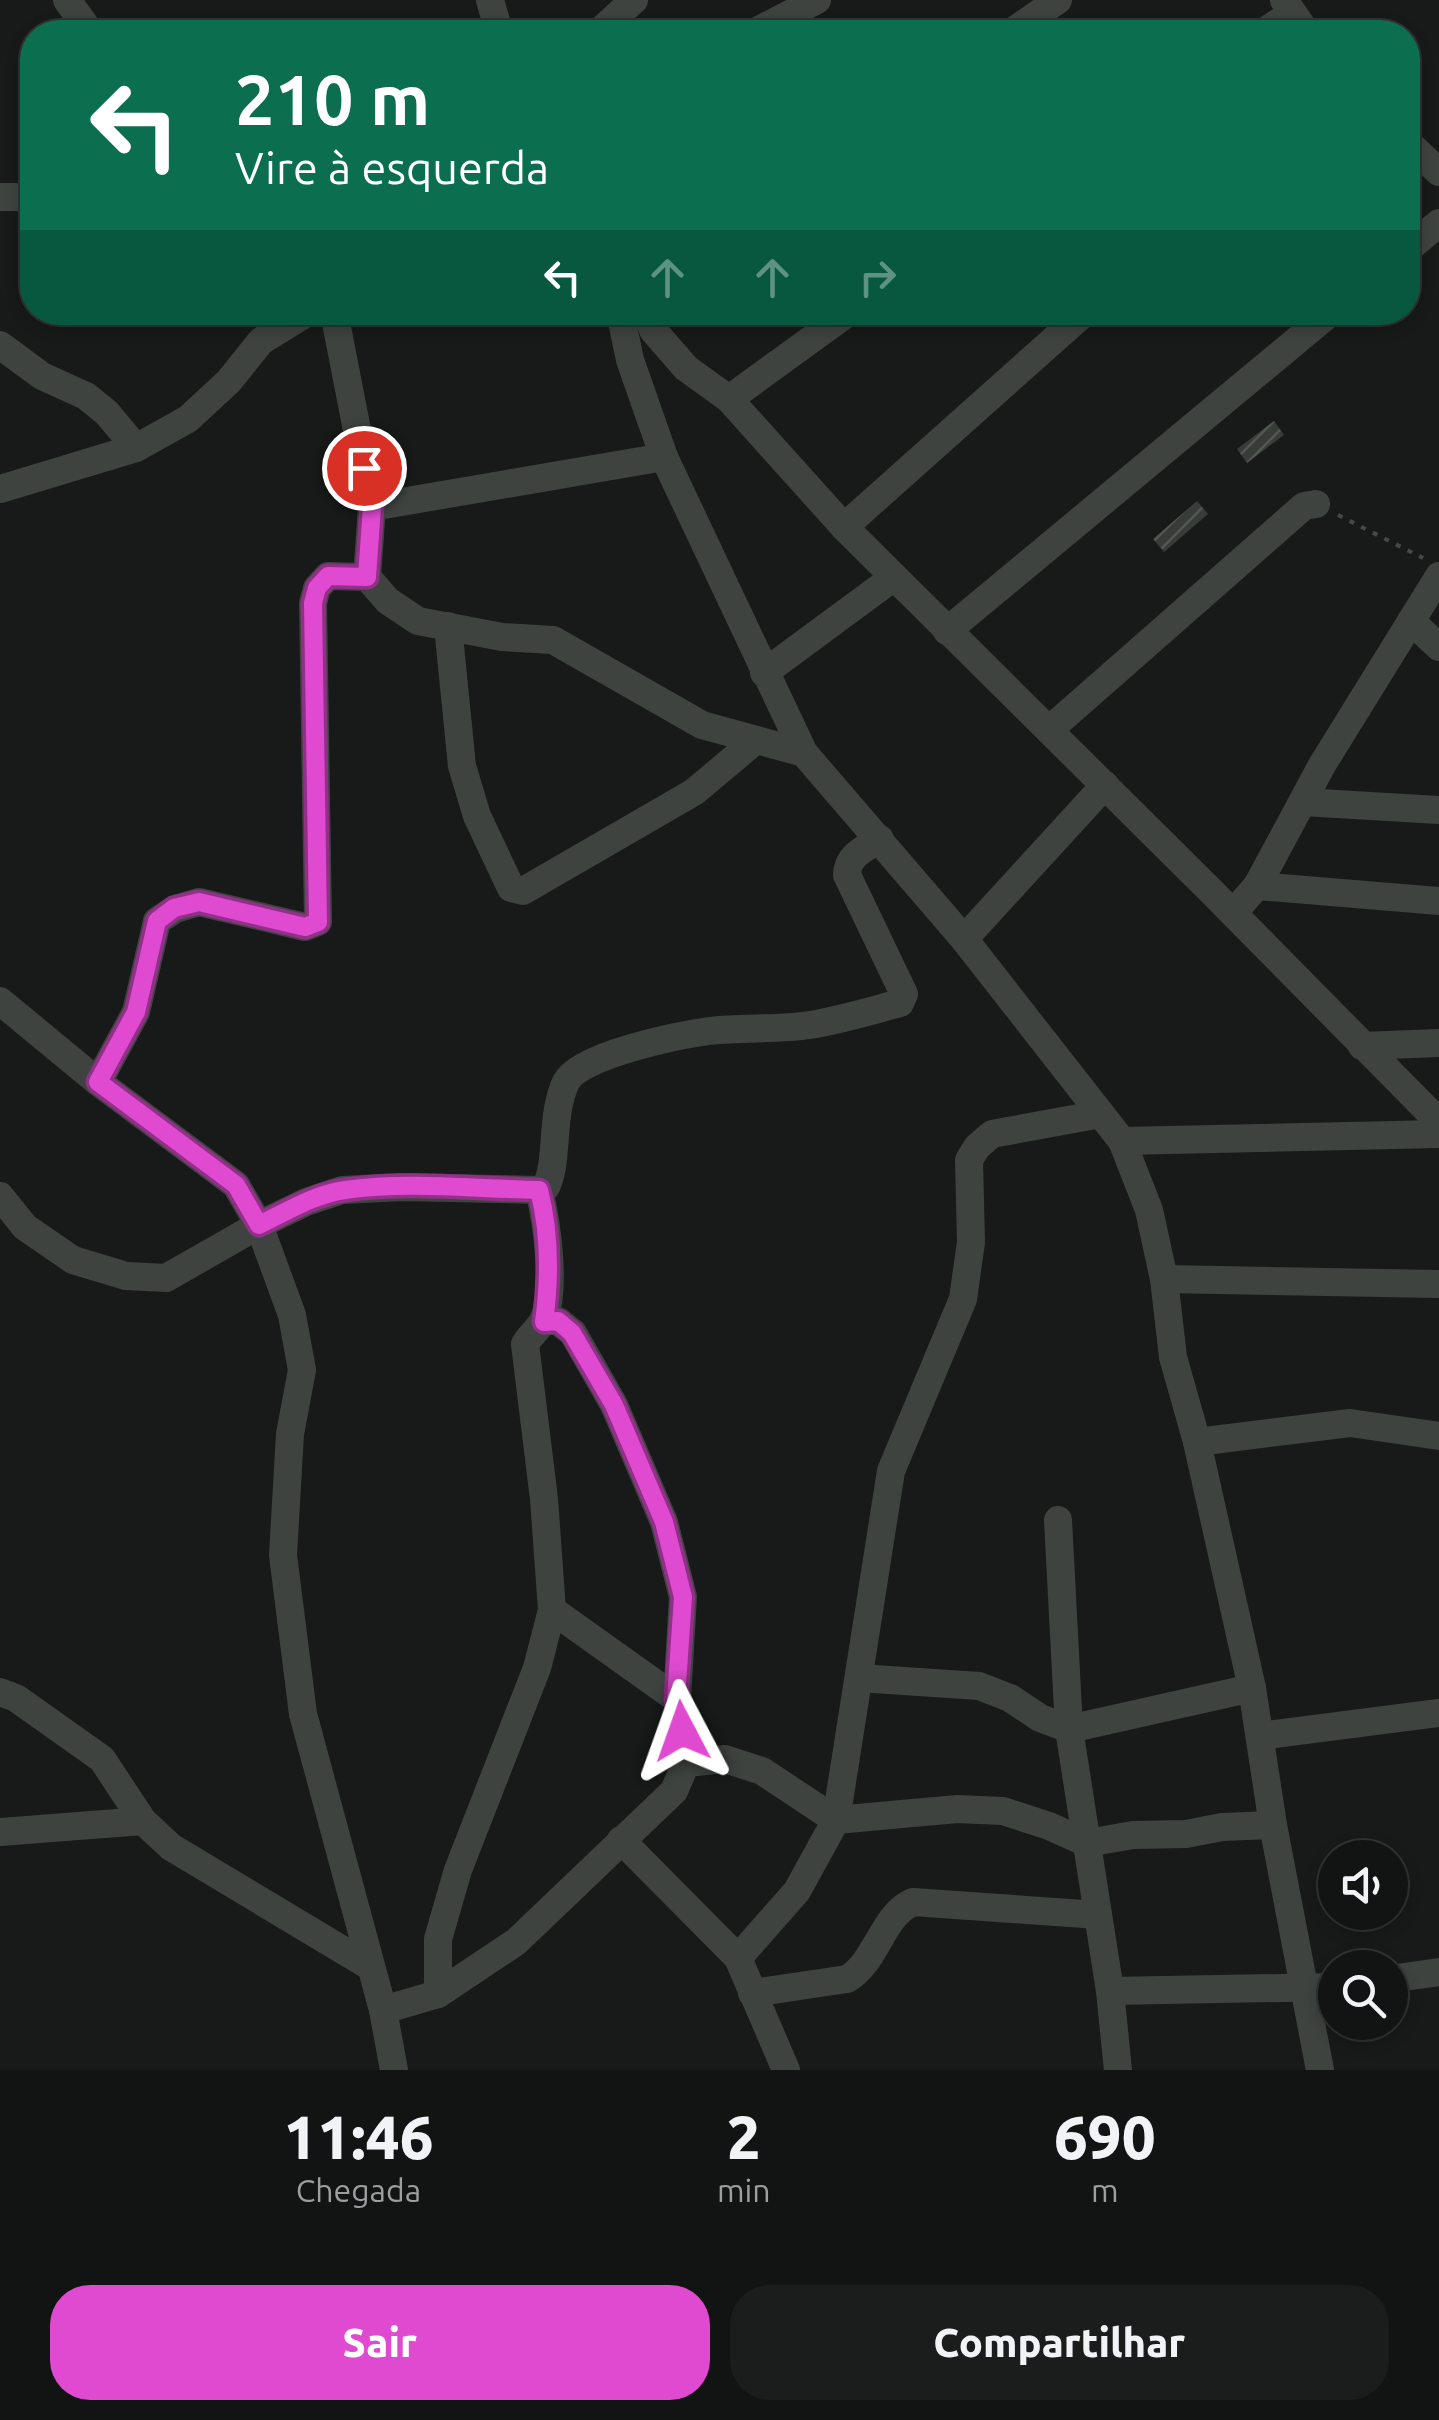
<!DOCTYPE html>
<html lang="pt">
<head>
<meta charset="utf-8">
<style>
  :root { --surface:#121413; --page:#1b1d1c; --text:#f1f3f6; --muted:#9c9ea0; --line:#313333; --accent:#df4ad0 }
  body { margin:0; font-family:Ubuntu,sans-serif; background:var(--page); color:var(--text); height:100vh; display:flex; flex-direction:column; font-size:38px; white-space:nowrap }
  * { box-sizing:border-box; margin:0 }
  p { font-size:32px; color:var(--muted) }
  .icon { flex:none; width:55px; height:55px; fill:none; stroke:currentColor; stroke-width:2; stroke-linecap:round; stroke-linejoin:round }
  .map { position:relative; height:2070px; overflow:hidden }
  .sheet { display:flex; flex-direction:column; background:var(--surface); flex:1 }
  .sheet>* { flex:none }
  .hud { position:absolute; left:20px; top:20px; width:1400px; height:305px; border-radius:40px; box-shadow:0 5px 15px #0003,0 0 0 2px var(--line); background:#0b6e4f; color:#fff; overflow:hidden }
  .buttons { position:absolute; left:1318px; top:1840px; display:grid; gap:20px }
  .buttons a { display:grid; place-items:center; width:90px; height:90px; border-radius:50%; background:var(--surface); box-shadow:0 5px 15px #0003,0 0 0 2px var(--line); font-size:50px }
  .pin { position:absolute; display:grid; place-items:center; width:85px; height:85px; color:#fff; margin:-42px; border:5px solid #fff; border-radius:50%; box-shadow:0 2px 10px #0007 }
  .me { position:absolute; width:110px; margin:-55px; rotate:356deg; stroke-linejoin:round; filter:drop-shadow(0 0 8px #0008) }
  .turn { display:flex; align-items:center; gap:35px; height:210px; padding:0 50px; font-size:45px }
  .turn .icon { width:130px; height:130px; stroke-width:2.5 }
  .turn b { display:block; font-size:70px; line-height:85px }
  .lanes { display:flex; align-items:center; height:95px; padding:0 50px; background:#0003; justify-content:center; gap:50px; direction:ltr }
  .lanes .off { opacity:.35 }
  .eta { display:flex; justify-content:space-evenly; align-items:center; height:170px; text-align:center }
  .eta b { font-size:60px; font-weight:800; line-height:70px }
  .primary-button { display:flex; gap:20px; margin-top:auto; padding:20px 50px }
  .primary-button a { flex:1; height:115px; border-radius:40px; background:var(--accent); color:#fff; font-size:40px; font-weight:800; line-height:115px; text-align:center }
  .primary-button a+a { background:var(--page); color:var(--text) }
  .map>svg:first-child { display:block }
  .building { fill:url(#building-hatch) }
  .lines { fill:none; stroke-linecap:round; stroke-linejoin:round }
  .path { stroke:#444a44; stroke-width:4; stroke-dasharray:5 8; stroke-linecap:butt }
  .minor { stroke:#3e4340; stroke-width:28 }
  .route-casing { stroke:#913087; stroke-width:25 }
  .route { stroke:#df4ad0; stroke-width:18 }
</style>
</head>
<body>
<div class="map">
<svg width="1439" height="2070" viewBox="0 0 1439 2070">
  <defs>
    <pattern id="building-hatch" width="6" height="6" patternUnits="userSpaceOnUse" patternTransform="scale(2.5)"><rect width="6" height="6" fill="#383c39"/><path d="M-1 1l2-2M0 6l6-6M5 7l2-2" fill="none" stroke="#525653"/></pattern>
  </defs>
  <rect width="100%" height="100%" fill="#181a19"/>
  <g class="building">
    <polygon points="1274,421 1284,435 1247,463 1237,449"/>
    <polygon points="1197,501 1208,514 1164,552 1153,539"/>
  </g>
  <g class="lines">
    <polyline class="path" points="1338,515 1423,558"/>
    <g class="minor">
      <polyline points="67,0 90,32"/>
      <polyline points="490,0 499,32"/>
      <polyline points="1284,0 1306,32"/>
      <polyline points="599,32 634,0"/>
      <polyline points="755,32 817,0"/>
      <polyline points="1012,32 1058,0"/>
      <polyline points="1264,32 1291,14"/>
      <polyline points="1408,143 1439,172"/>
      <polyline points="0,197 32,197"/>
      <polyline points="1408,249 1439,223"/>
      <polyline points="334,312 372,507 367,577"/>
      <polyline points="620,312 630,360 664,457 804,753 964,939 1122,1141 1149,1210 1164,1279 1173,1357 1197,1442 1252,1688 1273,1825 1320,2070"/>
      <polyline points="647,312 653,330 686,368 729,399 844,527 1212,892 1439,1122"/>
      <polyline points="0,345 42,376 86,396 107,413 136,448"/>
      <polyline points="729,399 849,312"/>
      <polyline points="0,489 136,448 188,419 229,381 261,341 308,312"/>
      <polyline points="372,507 664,457"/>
      <polyline points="844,527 1085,312"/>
      <polyline points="1411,621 1439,647"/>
      <polyline points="448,626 462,766 477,816 511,888 523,891 694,792 756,740"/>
      <polyline points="947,631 1331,312"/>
      <polyline points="764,673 894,577"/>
      <polyline points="1049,730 1304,506 1316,504"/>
      <polyline points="1303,802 1439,810"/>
      <polyline points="1257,886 1439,901"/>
      <polyline points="1233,913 1257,886 1322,765 1439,576"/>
      <polyline points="964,939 1105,785"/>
      <polyline points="0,1001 98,1082 236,1185 259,1225 292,1315 302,1370 290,1434 283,1555 303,1714 383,2010 394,2070"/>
      <polyline points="1362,1046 1439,1043"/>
      <polyline points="98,1082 136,1012 157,921 175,909 199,902 305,927 318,922 313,603 317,588 328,576 367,577 388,601 418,621 502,637 553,640 702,725 804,753"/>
      <polyline points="1122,1141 1439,1134"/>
      <path d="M0 1196 25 1227 73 1260 126 1276 166 1278 259 1225 306 1202 342 1190 401 1187 539 1190 546 1187C559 1160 550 1116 566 1082 579 1055 680 1035 709 1031 743 1027 777 1030 810 1025 840 1020 870 1011 900 1003L904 994 847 875C847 855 866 848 880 839"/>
      <polyline points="1164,1279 1439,1284"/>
      <polyline points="1197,1442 1350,1423 1439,1436"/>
      <polyline points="1058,1520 1069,1729 1110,1991 1118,2070"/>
      <polyline points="552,1610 677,1699"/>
      <polyline points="859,1678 979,1686 1010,1698 1040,1718 1069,1729 1252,1688"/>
      <polyline points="0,1692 16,1698 102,1759 143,1821 171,1847 371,1967"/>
      <polyline points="1260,1736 1439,1713"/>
      <polyline points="686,1763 725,1759 762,1771 836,1820 957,1809 1003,1811 1049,1826 1087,1843 1133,1835 1186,1834 1222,1827 1273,1825"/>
      <polyline points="0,1832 143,1821"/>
      <polyline points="621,1840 738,1958 786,2070"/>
      <polyline points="738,1958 797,1891 836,1820 891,1471 963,1299 971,1242 969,1160 977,1147 992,1134 1101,1114"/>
      <polyline points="1390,1979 1439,1972"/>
      <polyline points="1110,1991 1335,1987"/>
      <path d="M752 1993 847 1979C877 1962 882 1915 913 1902L1098 1915"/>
      <path d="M438 1994V1939L458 1870 537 1668 552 1610 544 1499 525 1344C530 1335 540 1328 544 1319 556 1287 547 1223 539 1190"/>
      <polyline points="383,2010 438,1994 516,1942 674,1791 686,1763 677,1699 683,1597 664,1522 614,1405 573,1333 558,1321 543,1321"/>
    </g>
  </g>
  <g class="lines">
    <g class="route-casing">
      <path id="route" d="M364 468 372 507 367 577 328 576 317 588 313 603 318 922 305 927 199 902 174 908 157 921 136 1012 98 1082 236 1185 259 1225C286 1212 315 1194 345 1190 408 1181 476 1189 539 1190 550 1233 550 1278 544 1322L558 1321 572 1333 614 1405 664 1522 683 1597 676 1699 682 1731"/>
    </g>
    <use href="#route" class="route"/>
  </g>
</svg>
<div class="buttons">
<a><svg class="icon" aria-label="sound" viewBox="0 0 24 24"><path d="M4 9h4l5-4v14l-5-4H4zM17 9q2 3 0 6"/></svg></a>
<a><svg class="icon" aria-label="search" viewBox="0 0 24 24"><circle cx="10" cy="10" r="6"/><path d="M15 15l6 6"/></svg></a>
</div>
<div class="pin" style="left:364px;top:468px;background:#d93025"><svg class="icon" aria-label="arrive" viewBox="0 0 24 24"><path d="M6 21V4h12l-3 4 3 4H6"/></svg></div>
<svg class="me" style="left:682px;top:1731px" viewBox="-20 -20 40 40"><path d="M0-17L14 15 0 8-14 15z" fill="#df4ad0" stroke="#fff" stroke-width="4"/></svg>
<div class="hud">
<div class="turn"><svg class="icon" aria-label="left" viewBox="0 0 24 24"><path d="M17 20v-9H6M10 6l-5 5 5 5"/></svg><div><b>210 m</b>Vire à esquerda</div></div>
<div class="lanes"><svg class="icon" aria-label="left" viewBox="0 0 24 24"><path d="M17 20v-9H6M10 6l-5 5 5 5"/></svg><svg class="icon off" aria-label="ahead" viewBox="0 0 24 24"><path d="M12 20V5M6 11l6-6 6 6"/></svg><svg class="icon off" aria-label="ahead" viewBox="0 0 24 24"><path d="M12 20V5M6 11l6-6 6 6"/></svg><svg class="icon off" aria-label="right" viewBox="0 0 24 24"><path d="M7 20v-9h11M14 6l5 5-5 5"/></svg></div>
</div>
</div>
<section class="sheet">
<div class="eta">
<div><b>11:46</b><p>Chegada</p></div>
<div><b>2</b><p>min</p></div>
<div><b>690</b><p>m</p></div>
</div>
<div class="primary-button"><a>Sair</a><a>Compartilhar</a></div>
</section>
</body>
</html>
